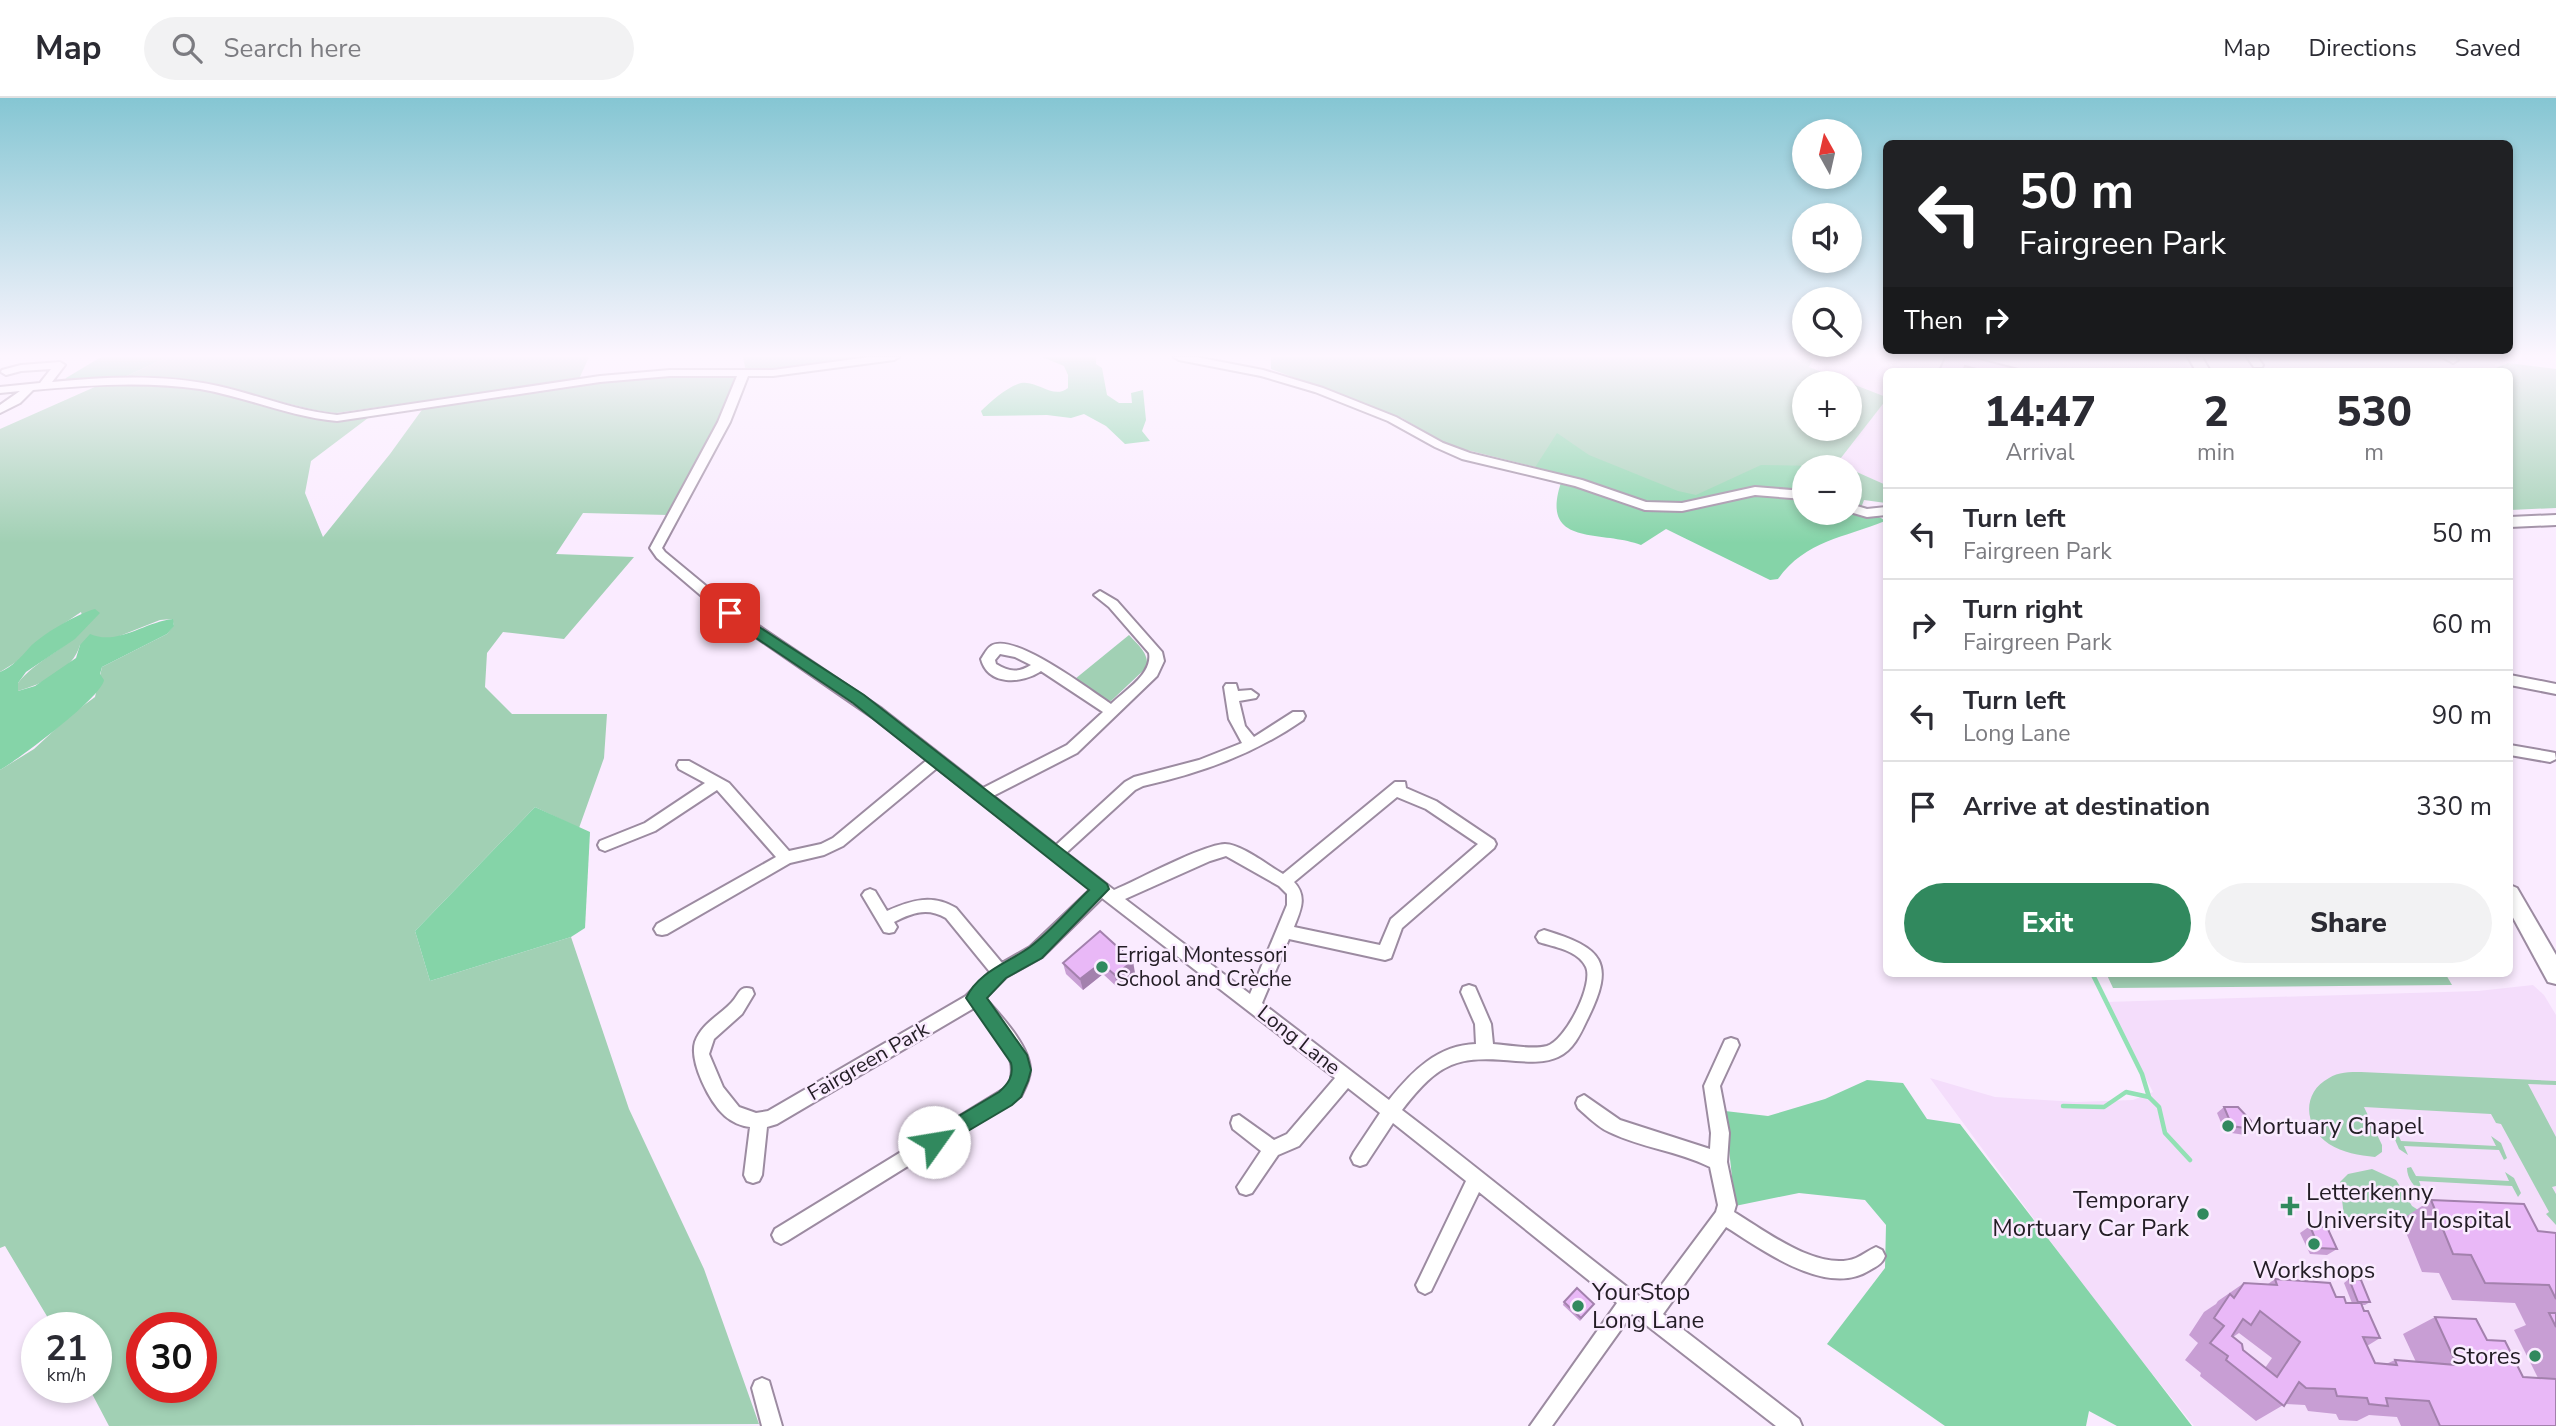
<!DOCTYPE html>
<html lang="en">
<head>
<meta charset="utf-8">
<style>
  :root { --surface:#fff; --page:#f2f2f3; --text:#2b2b33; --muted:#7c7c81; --line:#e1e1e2; --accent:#31895e }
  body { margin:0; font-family:"Nunito Sans",sans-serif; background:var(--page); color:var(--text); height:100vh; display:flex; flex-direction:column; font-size:26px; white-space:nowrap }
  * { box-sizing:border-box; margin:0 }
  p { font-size:23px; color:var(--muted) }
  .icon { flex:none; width:38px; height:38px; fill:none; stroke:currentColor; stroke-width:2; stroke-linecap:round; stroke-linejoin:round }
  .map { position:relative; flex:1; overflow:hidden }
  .details { position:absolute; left:1883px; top:270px; width:630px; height:609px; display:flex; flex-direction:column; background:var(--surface); border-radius:10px; box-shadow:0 4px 10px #0003 }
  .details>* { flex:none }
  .guide { position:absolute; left:1883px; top:42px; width:630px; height:214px; border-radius:10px; box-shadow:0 4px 10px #0003; background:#202124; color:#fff; overflow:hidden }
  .needle { width:46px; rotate:352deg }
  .tools { position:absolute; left:1792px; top:21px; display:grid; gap:14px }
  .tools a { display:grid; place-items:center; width:70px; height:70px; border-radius:50%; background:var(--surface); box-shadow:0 4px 10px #0003; font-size:35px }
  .speed { position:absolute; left:21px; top:1214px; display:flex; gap:14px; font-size:35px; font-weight:700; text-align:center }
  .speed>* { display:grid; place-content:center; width:91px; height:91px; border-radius:50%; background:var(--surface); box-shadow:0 4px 10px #0003; line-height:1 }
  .speed small { font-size:18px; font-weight:400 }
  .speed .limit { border:10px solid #d22; background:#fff; color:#111 }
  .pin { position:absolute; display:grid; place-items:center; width:60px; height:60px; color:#fff; margin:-30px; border-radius:14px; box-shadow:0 4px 10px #0006 }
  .me { position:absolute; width:77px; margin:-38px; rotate:58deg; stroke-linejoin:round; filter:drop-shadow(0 0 5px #0008) }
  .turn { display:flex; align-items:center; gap:24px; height:147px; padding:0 21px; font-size:32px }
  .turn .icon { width:91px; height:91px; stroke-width:2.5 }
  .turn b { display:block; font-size:49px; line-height:60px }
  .then { display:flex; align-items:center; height:66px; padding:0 21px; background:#0003; gap:14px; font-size:26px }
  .eta { display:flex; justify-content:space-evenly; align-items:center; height:119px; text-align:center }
  .eta b { font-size:42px; font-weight:800; line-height:49px }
  .button { display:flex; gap:14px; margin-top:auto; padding:14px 21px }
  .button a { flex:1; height:80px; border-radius:42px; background:var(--accent); color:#fff; font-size:28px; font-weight:800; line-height:80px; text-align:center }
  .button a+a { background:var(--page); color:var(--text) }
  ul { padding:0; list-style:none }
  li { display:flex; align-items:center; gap:21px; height:91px; padding:0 21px; border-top:2px solid var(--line) }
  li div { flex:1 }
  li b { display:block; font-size:26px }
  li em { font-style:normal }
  header { display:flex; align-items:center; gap:42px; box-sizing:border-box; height:98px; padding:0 35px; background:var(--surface); border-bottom:2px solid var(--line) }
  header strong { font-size:33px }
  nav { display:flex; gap:38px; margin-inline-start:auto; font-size:24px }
  .search { width:490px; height:63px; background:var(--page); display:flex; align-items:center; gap:18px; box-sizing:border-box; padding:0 24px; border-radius:38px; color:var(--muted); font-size:26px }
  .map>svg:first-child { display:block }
  .built { fill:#f4ddfb }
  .green { fill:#a1d0b4; fill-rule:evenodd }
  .forest { fill:#85d4a8 }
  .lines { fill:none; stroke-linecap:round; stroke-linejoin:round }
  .stream { stroke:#92e1b4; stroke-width:4.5 }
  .minor-casing { stroke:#9c8ba1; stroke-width:4 }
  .major-casing { stroke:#9c8ba1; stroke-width:4 }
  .minor { fill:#fff; fill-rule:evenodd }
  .major { fill:#fff; fill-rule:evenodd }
  .wall { fill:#c89ed4; fill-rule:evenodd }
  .shaded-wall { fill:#a381ad }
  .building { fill:#e9b8f7; stroke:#a381ad; stroke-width:2; fill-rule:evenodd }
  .route { fill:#31895e; stroke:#20593d; stroke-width:2 }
  .poi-dot { fill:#31895e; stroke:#faebff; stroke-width:2.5 }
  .labels { text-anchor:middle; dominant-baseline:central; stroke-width:5; stroke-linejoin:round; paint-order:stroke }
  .poi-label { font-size:21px; fill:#231d25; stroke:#faebff; text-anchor:start }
  .street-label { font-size:21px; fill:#231d25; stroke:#faebff }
  .near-poi-label { font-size:24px; fill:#231d25; stroke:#faebff; text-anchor:start }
</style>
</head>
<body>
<header>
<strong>Map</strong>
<div class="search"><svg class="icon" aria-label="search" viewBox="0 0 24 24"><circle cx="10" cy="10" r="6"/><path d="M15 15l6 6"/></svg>Search here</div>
<nav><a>Map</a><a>Directions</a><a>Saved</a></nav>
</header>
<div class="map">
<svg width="2556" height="1328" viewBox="0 0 2556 1328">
  <rect width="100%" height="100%" fill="#faebff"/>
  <g class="built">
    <polygon points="1814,259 2182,259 2190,273 1886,273 1886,299 1808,269"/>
    <polygon points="1886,302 1886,387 1836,365"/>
    <polygon points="2533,887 2544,897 2556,917 2556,1328 2194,1328 2102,1213 1930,980 1995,999 2076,1004 2133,1002 2153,994 2106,904 2478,893"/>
  </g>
  <g class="green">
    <path d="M168 259H589L579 281 336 315C293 310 251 293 208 286 179 282 149 283 120 281Z"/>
    <polygon points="743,259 869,259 746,274"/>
    <path d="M1271 259H1814L1809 269 1886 299V302L1837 365 1846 369H1804V394L1678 405 1447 347 1402 320 1271 271ZM1804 285H1850V331H1804Z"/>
    <polygon points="2508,265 2556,271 2556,410 2510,412 2510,273 2489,273"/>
    <path d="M671 277 735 279 732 296 669 417 583 415 556 456 634 459 564 541 503 534 487 555 485 589 512 616H607L604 660 579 730 535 709 415 833 430 883 571 839 629 1011 704 1171 759 1326 109 1328 89 1290H96V1230H54L5 1148 0 1150V672L34 651 72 616 95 599 102 569 167 536 174 527 172 521 160 522 112 541 80 547C73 572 42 586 18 593V585C36 562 65 552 85 529L81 514 41 541 29 551 24 559 0 574V331L97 288 136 287 200 291 324 323 368 320 311 363 305 395 323 439 390 356 424 309 591 285ZM142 1230H201V1290H142Z"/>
    <polygon points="1850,371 1886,387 1886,405 1864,402 1861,410 1850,407"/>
    <path d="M1129 537C1138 547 1149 555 1147 569L1111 603 1102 602 1075 581Z"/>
    <polygon points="2106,875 2445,875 2452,887 2113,890"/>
    <path d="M2361 974 2556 983V987L2528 986 2556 1039V1088L2552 1089 2556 1096V1127L2546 1116 2549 1114 2501 1026 2496 1025 2491 1016 2364 1009 2382 1047V1054L2375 1059C2359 1057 2343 1055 2329 1046 2304 1029 2301 995 2329 980 2338 974 2350 974 2361 974Z"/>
    <polygon points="2397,1034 2401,1043 2496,1048 2491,1038 2501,1045 2507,1060 2504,1062 2499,1052 2404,1048 2408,1057 2399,1051 2393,1037"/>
    <path d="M2411 1069 2416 1078 2509 1083 2505 1074 2514 1080 2521 1095 2518 1099 2512 1088 2419 1083 2423 1094C2414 1090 2407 1080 2407 1070Z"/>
    <polygon points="2372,1071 2396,1082 2412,1108 2435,1123 2344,1119 2340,1084 2348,1076"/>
  </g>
  <g class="forest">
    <polygon points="101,259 168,259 120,281 64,285 66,280"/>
    <path d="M1042 259H1096V266L1102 270 1107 297 1119 305H1132L1131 295 1143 292 1146 322 1142 333 1150 343 1125 346 1106 328 1084 316 1071 320 1047 317 983 318 981 313C990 304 1008 288 1021 285 1038 282 1053 302 1068 290V277L1064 268Z"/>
    <path d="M1557 335 1589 357 1678 393 1696 397 1761 367 1818 368 1804 369 1800 397 1804 399V415C1825 415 1872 409 1885 423 1844 440 1806 442 1778 481L1770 482 1666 431 1641 447C1600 431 1536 451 1563 379L1534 371Z"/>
    <path d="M95 511 100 515 75 541 26 574 18 585V593L35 588 76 560 80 547 90 536C118 548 144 524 173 521L174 528 167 536 102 569 100 576 104 582C102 599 18 662 0 672V574C13 568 20 560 29 550 42 536 77 516 95 511Z"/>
    <polygon points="535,709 590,734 585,830 571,839 430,883 415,833"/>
    <polygon points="1867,982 1903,985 1927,1021 1960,1026 2192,1328 2117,1328 2089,1313 2086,1328 1945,1328 1827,1246 1885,1170 1886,1127 1865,1102 1799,1095 1735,1108 1725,1013 1768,1018 1825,1001"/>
  </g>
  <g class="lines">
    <g class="stream">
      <polyline points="2092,875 2142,976 2149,999 2159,1009 2165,1035 2190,1062"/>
      <polyline points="2063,1008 2104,1009 2126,994 2149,999"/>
    </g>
    <g class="minor-casing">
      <g id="minor">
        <path d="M870 259H899L894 262 773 278H748L730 324 662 450 665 454 735 512 882 611 983 690 1067 647 1103 614 1041 573C1022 586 988 588 981 561 984 557 987 550 991 548 1013 533 1091 593 1111 606 1124 593 1153 576 1149 555L1109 509 1094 497 1100 493 1117 503 1162 554 1164 563 1157 578 1077 655 993 698 1056 747 1125 684 1134 679 1199 662 1242 645 1229 621 1224 589 1226 586H1236L1238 593 1251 592 1258 597 1256 600 1239 603 1245 628 1254 639 1293 614H1303L1305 618 1303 622C1254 656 1201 675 1143 688L1135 692 1066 755 1114 792C1138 782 1202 747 1225 746 1241 746 1269 768 1283 776L1395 684H1405L1406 690 1436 703 1494 742 1496 746 1494 750 1402 830 1391 860 1385 862 1289 841 1262 905 1389 1002C1412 973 1438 947 1476 946L1475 926 1461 894 1463 889 1469 887 1475 889 1491 926 1493 946C1510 947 1531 952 1547 948 1566 942 1594 886 1586 869 1578 852 1554 849 1539 844L1536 839 1539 834 1544 832C1603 850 1616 864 1587 922 1580 937 1573 952 1558 959 1545 965 1530 964 1516 963 1457 957 1439 964 1402 1012 1485 1075 1565 1142 1648 1205L1716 1114 1718 1107 1710 1069C1678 1053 1642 1050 1609 1034 1598 1029 1588 1019 1578 1010L1576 1005 1578 1000 1584 997 1620 1022 1710 1051 1711 1035 1704 988 1725 942 1731 940 1737 942 1739 947 1720 988 1729 1035 1727 1064 1736 1107 1734 1114C1764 1132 1819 1175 1856 1160 1863 1157 1869 1152 1876 1149L1882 1152 1885 1158C1882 1166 1877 1168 1870 1172 1827 1200 1763 1152 1726 1129L1663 1216 1799 1321 1802 1328H1776L1632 1216 1552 1328H1530L1617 1205 1479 1094 1431 1193 1425 1196 1419 1193 1416 1187 1419 1181 1466 1083 1393 1025 1366 1066 1360 1068 1354 1066 1351 1060 1354 1054 1380 1015 1348 990 1299 1048 1278 1057 1252 1095 1246 1097 1240 1095 1237 1089 1261 1053 1233 1031 1231 1025 1233 1019 1239 1017 1274 1042 1287 1036 1335 980 1102 800 1042 859 1006 879 985 900C1000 917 1030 948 1030 972 1030 981 1025 990 1021 998L787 1143 781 1146 775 1143 772 1137 775 1131 1009 988C1021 957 993 932 974 910L777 1026 767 1029 762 1077 759 1083 753 1085 747 1083 744 1077 750 1029C741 1028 732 1024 725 1018 710 1005 689 964 695 944 702 925 719 918 732 904 739 897 739 887 752 891L754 896 742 916 714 941 709 956 723 989 739 1009 756 1015 768 1013 966 898 990 874 946 820C927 809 912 815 894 824L897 829 894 834 889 835 884 834 862 797 865 793 870 791 875 793 887 813C912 802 932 796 956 810L1002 865 1030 849 1091 791 937 670 843 748 824 757 790 765 667 836 662 837 657 836 654 831 657 826 776 759 717 692 655 733 605 753 600 751 598 747 600 743 645 725 705 685 679 671 677 667 679 663H689L729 685 789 753 821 746 833 740 927 662 872 619 725 518 657 460 650 450 718 324 737 278H670L600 284 337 323C290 319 247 299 200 291 145 283 88 287 33 292L20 305 0 315V307L20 293 0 295V289L40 285 51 271 21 273 6 277 1 274 2 272 21 267 60 264 65 267 52 284C107 279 164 276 218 288 258 297 296 313 337 317L600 278 670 272H773ZM1000 556 1015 559 1031 567C1018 575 1009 574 996 566L995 562ZM1397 699 1426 711 1478 746 1391 821 1380 847 1294 829C1300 813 1308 799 1294 784ZM1226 758 1279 788 1287 796V807L1250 896 1125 801 1210 763Z"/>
        <polygon points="1174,259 1196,259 1263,272 1323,290 1396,319 1443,345 1470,355 1582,382 1646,404 1682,405 1755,389 1804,393 1804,401 1755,397 1682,413 1645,412 1575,388 1462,361 1435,349 1388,323 1315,294 1261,278 1179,262"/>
        <polygon points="2247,259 2257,259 2263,267 2262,269 2254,269"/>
        <polygon points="2442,259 2455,259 2458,262 2453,265"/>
        <polygon points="1850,406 1867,411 1886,409 1886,417 1867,419 1850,414"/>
        <polygon points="2510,577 2556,586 2556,596 2510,587"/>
        <polygon points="2510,647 2550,654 2555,655 2556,661 2550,664 2510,657"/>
        <polygon points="762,1280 769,1283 782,1328 762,1328 752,1290 755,1283"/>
      </g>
    </g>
    <g class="major-casing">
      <g id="major">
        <polygon points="2188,259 2202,259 2210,273 2196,273"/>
        <polygon points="2556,417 2556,427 2510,429 2510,419"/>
        <polygon points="2510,787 2517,790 2556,857 2556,886 2548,884 2510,814"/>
      </g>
    </g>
    <use href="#minor" class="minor"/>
    <use href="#major" class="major"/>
  </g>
  <g class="wall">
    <polygon points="1945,259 2026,273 1939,273"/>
    <polygon points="1100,833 1135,875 1117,889 1103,876 1083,892 1066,876 1063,865"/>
    <polygon points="2224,1009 2251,1031 2245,1037 2225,1034 2217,1015"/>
    <path d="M2431 1102 2538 1133 2556 1135V1328H2401L2397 1319 2369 1317 2357 1323 2339 1322 2336 1316 2308 1313 2305 1307 2285 1306 2256 1323 2200 1278 2201 1275 2185 1262 2198 1245 2189 1237 2204 1214 2216 1206 2218 1203 2244 1185 2268 1186 2275 1181 2336 1199 2346 1205H2352L2344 1185 2349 1181 2370 1204 2365 1207H2362L2380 1240 2367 1248 2375 1265 2386 1266 2395 1262 2416 1264 2403 1236 2435 1219 2487 1242 2523 1279 2538 1280 2514 1232 2526 1227 2515 1205 2452 1202 2439 1175 2422 1174 2401 1122ZM2239 1235 2272 1260 2265 1270 2243 1252 2233 1239Z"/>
    <polygon points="2310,1128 2337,1151 2327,1157 2310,1156 2300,1135"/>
    <polygon points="1564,1204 1592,1209 1580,1223 1563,1207"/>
  </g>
  <g class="shaded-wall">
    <polygon points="1133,863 1135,875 1117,889 1115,877"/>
    <polygon points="1101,865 1103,876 1083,892 1080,881"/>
  </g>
  <g class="building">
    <polygon points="1945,259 1972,259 2026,273 1984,273 1965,268 1963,273 1939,273"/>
    <polygon points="1100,833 1133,863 1115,877 1101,865 1080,881 1063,865"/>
    <polygon points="2224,1009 2238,1009 2251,1023 2251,1031 2232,1028"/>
    <polygon points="2431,1102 2524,1106 2538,1133 2556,1135 2556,1201 2549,1187 2485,1185 2471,1157 2453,1156"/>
    <polygon points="2310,1128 2327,1129 2337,1151 2319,1150"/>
    <path d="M2275 1181 2330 1185 2336 1199H2344L2346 1205H2361L2364 1213H2368L2380 1240 2363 1239 2375 1265 2397 1267 2395 1262 2457 1267 2435 1219 2476 1221 2487 1242 2505 1243 2523 1279 2556 1281V1328H2440L2429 1303 2386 1300 2388 1308 2369 1306 2367 1300 2337 1298 2335 1291 2306 1290 2299 1284 2284 1308 2226 1262 2228 1258 2210 1245 2224 1228 2214 1220 2230 1196 2234 1200 2244 1185 2277 1187ZM2260 1213 2300 1244 2277 1279 2243 1252 2242 1246 2232 1238 2243 1221 2251 1227Z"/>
    <polygon points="2349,1181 2361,1182 2370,1204 2358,1204"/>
    <polygon points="1577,1190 1594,1206 1581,1220 1564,1204"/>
    <polygon points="2549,1215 2556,1215 2556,1229"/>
  </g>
  <linearGradient id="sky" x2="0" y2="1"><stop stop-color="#85c6d3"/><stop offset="0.58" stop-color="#fdf6ff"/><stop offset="1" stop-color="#fdf6ff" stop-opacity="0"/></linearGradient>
  <rect width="2556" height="445" fill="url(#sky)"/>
  <path class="route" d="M730 510 864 597 1107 786 1109 791 1042 860 1006 880 987 900 1027 957 1031 972 1028 983 1021 999 1012 1007 934 1053 927 1050 924 1044 927 1037 999 994C1008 986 1014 978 1011 965L966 900C979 873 1008 865 1030 849 1051 833 1070 810 1089 792L853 605 725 519 723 515Z"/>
  <g class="poi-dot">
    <circle cx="1102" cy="869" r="7"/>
    <circle cx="2228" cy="1028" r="7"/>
    <path d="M2286.5 1097.5h7v7h7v7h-7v7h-7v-7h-7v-7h7z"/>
    <circle cx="2203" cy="1116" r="7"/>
    <circle cx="2314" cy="1146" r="7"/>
    <circle cx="1578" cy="1208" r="7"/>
    <circle cx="2535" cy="1258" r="7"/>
  </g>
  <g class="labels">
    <g class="poi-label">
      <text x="1116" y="857">Errigal Montessori<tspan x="1116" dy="24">School and Crèche</tspan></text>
    </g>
    <g class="street-label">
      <text transform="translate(1299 942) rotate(38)">Long Lane</text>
      <text transform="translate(868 963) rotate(-30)">Fairgreen Park</text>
    </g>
    <g class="near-poi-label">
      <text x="2242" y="1028">Mortuary Chapel</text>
      <text x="2306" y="1094">Letterkenny<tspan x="2306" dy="28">University Hospital</tspan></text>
      <text x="2189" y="1102" text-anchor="end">Temporary<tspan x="2189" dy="28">Mortuary Car Park</tspan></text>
      <text x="2314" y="1172" text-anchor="middle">Workshops</text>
      <text x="1592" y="1194">YourStop<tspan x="1592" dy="28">Long Lane</tspan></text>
      <text x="2521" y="1258" text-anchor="end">Stores</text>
    </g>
  </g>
</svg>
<div class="tools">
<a><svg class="needle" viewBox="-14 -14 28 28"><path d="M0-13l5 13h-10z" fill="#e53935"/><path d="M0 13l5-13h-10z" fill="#7c7c81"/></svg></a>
<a><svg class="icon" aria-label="sound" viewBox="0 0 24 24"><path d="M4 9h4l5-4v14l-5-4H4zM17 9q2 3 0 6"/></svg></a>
<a><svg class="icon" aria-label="search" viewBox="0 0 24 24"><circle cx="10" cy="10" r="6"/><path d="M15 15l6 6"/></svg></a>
<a>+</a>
<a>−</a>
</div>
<div class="speed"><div>21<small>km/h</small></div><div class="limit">30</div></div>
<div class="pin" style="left:730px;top:515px;background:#d93025"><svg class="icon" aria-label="arrive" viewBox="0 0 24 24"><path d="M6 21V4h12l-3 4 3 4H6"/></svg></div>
<svg class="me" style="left:934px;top:1044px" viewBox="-20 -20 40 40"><circle r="19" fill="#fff"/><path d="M0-13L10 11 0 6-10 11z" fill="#31895e"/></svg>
<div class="guide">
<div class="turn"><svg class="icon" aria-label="left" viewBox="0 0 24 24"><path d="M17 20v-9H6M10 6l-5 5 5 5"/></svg><div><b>50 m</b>Fairgreen Park</div></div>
<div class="then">Then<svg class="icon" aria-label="right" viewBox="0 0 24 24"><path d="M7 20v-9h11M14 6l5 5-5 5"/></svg></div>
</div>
<section class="details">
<div class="eta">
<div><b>14:47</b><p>Arrival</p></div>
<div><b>2</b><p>min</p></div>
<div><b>530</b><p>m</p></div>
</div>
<ul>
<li><svg class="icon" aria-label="left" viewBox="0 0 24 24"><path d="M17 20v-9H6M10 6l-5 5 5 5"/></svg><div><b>Turn left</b><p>Fairgreen Park</p></div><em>50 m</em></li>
<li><svg class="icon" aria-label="right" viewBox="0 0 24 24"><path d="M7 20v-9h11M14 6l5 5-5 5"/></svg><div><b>Turn right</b><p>Fairgreen Park</p></div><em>60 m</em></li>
<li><svg class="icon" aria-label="left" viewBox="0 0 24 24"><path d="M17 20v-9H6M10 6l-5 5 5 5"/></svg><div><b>Turn left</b><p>Long Lane</p></div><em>90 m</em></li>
<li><svg class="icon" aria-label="arrive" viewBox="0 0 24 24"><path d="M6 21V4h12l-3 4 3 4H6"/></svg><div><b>Arrive at destination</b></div><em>330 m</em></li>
</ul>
<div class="button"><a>Exit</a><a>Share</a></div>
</section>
</div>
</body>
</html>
